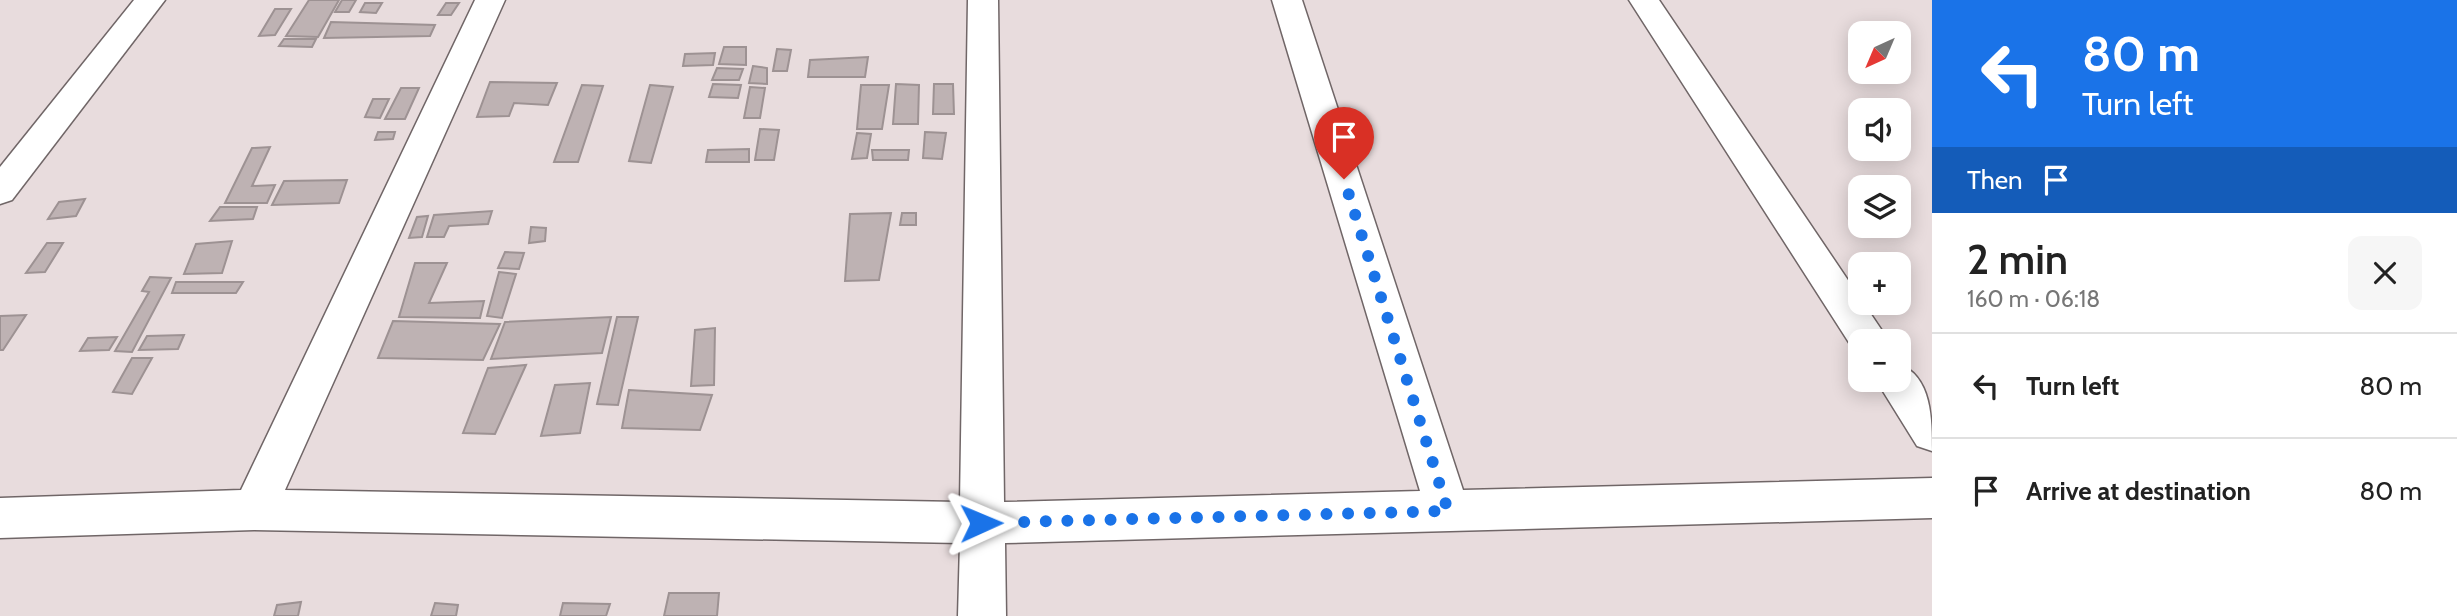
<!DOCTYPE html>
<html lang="en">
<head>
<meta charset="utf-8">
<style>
  :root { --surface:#fff; --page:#f6f6f6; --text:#222; --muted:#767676; --line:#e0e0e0 }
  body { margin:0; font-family:Cabin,sans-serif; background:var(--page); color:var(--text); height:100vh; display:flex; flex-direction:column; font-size:26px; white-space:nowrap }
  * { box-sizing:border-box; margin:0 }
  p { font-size:23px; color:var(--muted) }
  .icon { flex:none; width:38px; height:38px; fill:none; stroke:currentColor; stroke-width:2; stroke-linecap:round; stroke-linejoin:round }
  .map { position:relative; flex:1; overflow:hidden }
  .panel { display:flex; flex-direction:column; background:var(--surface); width:525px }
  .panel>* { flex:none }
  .banner { background:#1a73e8; color:#fff; overflow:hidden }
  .needle { width:46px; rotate:224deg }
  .controls { position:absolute; left:1848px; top:21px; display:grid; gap:14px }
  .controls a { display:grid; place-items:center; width:63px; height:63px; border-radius:14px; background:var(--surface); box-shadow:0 4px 18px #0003; font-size:35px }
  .pin { position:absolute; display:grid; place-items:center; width:60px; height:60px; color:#fff; margin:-72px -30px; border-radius:50% 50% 50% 0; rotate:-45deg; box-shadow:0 0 7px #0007 }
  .pin .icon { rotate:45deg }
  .me { position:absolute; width:77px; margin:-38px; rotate:89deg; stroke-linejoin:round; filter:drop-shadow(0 0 5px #0008) }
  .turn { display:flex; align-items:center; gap:24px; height:147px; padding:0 35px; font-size:32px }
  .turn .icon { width:91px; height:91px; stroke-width:2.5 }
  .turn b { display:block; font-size:49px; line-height:60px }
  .then { display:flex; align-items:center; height:66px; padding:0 35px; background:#0003; gap:14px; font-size:26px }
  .round { display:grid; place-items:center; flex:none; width:74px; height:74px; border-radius:14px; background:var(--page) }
  .summary { display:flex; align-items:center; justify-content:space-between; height:119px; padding:0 35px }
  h1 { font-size:42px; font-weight:600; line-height:52px }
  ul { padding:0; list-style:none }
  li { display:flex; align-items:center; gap:21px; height:105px; padding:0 35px; border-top:2px solid var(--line) }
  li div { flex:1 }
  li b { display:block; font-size:26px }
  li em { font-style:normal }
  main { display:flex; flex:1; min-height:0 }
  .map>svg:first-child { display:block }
  .building { fill:#beb2b3; stroke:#9d9293; stroke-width:2 }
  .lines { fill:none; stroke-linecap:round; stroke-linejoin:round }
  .minor-casing { stroke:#706667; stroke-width:3 }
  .minor { fill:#fff; fill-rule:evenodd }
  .route { stroke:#1a73e8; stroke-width:12; stroke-dasharray:0 21.6 }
</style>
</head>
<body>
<main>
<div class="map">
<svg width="1932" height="616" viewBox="0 0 1932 616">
  <rect width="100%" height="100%" fill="#e8dcdd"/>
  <g class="building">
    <polygon points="309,0 339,0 318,37 286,36"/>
    <polygon points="342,0 356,0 349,12 335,12"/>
    <polygon points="365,3 382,3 376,13 360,12"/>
    <polygon points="446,3 459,3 451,15 438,15"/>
    <polygon points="275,9 291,9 275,35 259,36"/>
    <polygon points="331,22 435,25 430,36 324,38"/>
    <polygon points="284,39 316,39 312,47 279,46"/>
    <polygon points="724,47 746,47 746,65 719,64"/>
    <polygon points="777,49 791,50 787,71 773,71"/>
    <polygon points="715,53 713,65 683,66 685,54"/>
    <polygon points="868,57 865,77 808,77 810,60"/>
    <polygon points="753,66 767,68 767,84 749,83"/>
    <polygon points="717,68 743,69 739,80 712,80"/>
    <polygon points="490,82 557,83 548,105 514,103 509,116 477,117"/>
    <polygon points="713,84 741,85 738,98 709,97"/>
    <polygon points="896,84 919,85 918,124 893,124"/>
    <polygon points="934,84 953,84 954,114 933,114"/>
    <polygon points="582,85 603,86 578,162 554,162"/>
    <polygon points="650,85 673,87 651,163 629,161"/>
    <polygon points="861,85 889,85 882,129 857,129"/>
    <polygon points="750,87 765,88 760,118 744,118"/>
    <polygon points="401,88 419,88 405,119 385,119"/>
    <polygon points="373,99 389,99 380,118 365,117"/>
    <polygon points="760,129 779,130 774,160 755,160"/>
    <polygon points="378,132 395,132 393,139 375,140"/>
    <polygon points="925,132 946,133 942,159 923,158"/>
    <polygon points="857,133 871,134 867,158 852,159"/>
    <polygon points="270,147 252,186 275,185 267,203 225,203 252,148"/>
    <polygon points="749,149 749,162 706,162 708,150"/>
    <polygon points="872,150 909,150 908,160 873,160"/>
    <polygon points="347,180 339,203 272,205 284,181"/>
    <polygon points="85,199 76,216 48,219 59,202"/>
    <polygon points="220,207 257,207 253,219 210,221"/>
    <polygon points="492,211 488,224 449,226 444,237 427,237 434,215"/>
    <polygon points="891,213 879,280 845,281 850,214"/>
    <polygon points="902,213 916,213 916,225 900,225"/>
    <polygon points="428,216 422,237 409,238 417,217"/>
    <polygon points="531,227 546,228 545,241 529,243"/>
    <polygon points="232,241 222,273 184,274 196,244"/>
    <polygon points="47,243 63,243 45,272 26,273"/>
    <polygon points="505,252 524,253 519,269 498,268"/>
    <polygon points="415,263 447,263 429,303 484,301 480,318 399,317"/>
    <polygon points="499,272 516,274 502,318 487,316"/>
    <polygon points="150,277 171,278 132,352 115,351 149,292 142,291"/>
    <polygon points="176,282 243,282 236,293 172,293"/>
    <polygon points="26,315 3,350 0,350 0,316"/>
    <polygon points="611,317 602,353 491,359 505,322"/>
    <polygon points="617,317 638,317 618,405 597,404"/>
    <polygon points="393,321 500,324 483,360 378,358"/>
    <polygon points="715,328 714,385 691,386 695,330"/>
    <polygon points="184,335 178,349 139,350 147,336"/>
    <polygon points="117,337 109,350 80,351 88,338"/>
    <polygon points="132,358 152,358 132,394 113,392"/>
    <polygon points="526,365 495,434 463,433 488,368"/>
    <polygon points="590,383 580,433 541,436 555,385"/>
    <polygon points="629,390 712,395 700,430 622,428"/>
    <polygon points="669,593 719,593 717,616 664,616"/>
    <polygon points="301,602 298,616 274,616 277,605"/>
    <polygon points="435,603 458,605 456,616 431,616"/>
    <polygon points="563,603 610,604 606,616 560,616"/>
  </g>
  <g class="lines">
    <g class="minor-casing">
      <g id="minor">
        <polygon points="134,0 165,0 12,200 0,204 0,167"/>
        <polygon points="475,0 505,0 285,490 960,502 968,0 998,0 1004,502 1420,491 1272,0 1302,0 1463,490 1932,478 1932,518 1005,543 1006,616 958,616 960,543 254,530 0,538 0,498 241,490"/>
        <polygon points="1629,0 1659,0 1889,341 1860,341 1860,354 1855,352"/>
        <path d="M1899 364C1932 377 1932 419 1932 451L1917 446 1876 380H1899Z"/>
      </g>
    </g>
    <use href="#minor" class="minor"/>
  </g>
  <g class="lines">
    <polyline class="route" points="981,523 1448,511 1344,179"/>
  </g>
</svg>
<div class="controls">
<a><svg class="needle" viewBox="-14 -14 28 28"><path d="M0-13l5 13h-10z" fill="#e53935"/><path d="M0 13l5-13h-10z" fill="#767676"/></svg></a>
<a><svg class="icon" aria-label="sound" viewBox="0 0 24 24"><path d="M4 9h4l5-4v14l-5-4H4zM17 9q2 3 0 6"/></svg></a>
<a><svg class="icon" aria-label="layers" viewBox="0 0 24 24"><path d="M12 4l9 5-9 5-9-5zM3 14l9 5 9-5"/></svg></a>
<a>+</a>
<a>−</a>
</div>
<div class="pin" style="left:1344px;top:179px;background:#d93025"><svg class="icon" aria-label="arrive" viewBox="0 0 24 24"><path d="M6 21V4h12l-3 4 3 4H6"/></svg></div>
<svg class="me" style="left:981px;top:523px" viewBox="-20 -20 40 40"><path d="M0-17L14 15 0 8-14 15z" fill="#1a73e8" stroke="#fff" stroke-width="4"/></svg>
</div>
<section class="panel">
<div class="banner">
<div class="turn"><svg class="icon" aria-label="left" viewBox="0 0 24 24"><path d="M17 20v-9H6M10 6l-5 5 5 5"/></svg><div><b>80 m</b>Turn left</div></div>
<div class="then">Then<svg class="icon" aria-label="arrive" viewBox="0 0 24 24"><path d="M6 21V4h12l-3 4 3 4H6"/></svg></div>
</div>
<div class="summary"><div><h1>2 min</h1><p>160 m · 06:18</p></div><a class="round"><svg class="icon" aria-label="close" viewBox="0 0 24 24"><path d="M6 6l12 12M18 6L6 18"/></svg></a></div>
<ul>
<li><svg class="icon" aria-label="left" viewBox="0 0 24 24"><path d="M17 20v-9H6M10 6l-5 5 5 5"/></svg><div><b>Turn left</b></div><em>80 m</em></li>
<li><svg class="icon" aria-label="arrive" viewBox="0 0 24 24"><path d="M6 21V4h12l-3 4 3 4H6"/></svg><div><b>Arrive at destination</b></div><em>80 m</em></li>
</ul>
</section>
</main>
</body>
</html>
